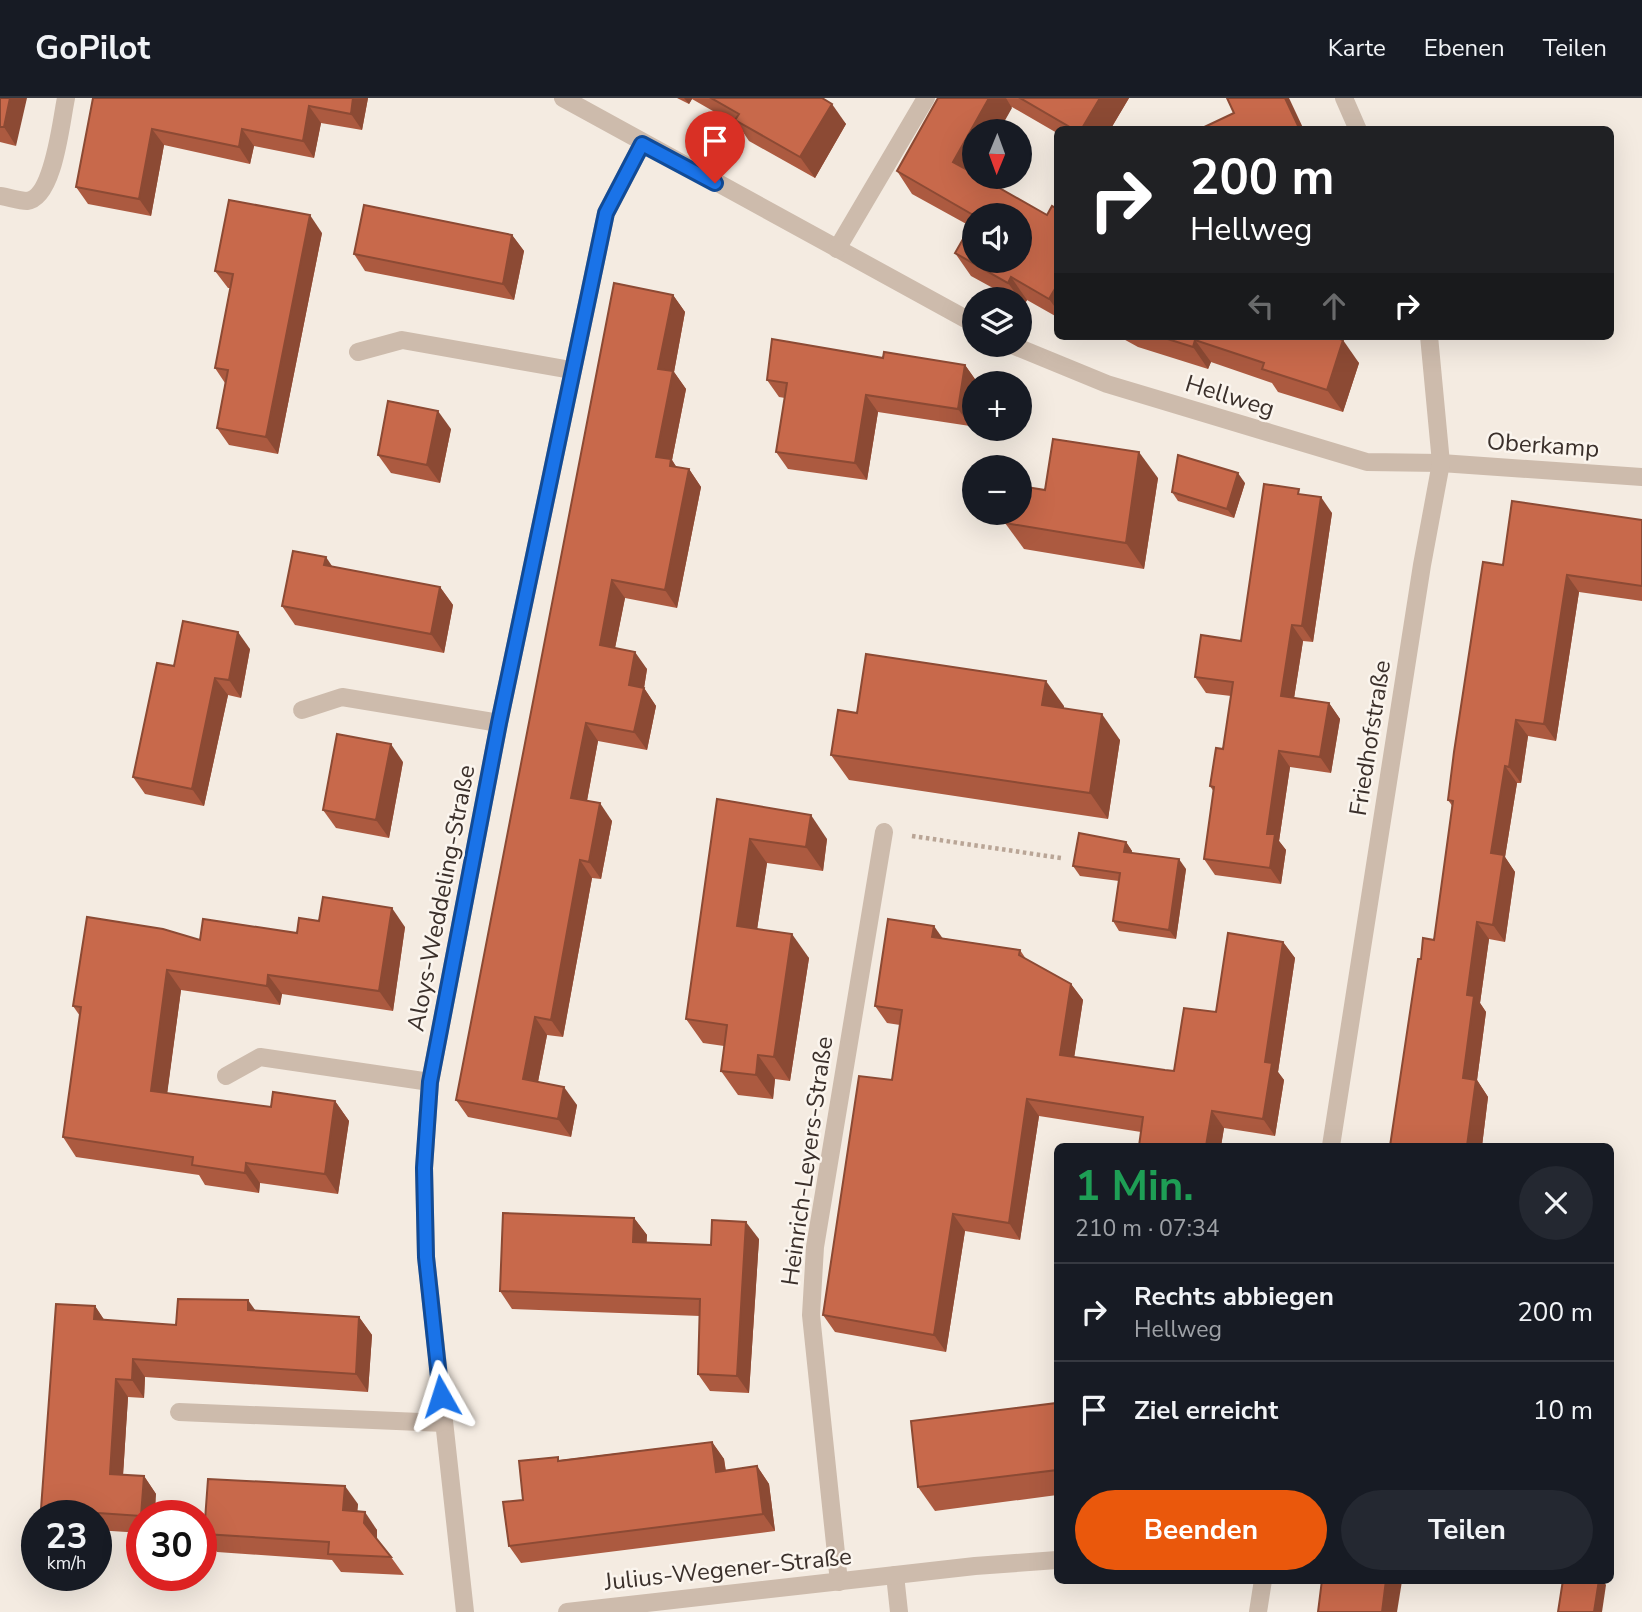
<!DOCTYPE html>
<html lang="de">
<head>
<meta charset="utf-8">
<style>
  :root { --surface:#171b24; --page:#242831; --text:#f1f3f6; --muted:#9ea1a6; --line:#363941; --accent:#ea580c }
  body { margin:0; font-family:"Nunito Sans",sans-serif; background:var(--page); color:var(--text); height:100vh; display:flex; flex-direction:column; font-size:26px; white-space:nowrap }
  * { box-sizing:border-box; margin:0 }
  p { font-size:23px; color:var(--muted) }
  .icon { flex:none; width:38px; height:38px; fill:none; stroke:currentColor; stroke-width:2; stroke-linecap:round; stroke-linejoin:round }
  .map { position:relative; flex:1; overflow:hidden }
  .sheet { position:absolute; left:1054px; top:1045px; width:560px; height:441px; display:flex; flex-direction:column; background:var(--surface); border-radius:10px; box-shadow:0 7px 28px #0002 }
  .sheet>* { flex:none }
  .top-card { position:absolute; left:1054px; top:28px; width:560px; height:214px; border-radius:10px; box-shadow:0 7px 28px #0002; background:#202124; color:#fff; overflow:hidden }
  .needle { width:46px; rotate:181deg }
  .tools { position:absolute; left:962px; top:21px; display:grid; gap:14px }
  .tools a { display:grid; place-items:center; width:70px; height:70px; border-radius:50%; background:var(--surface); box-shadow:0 7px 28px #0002; font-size:35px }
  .speed { position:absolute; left:21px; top:1402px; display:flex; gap:14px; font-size:35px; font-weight:700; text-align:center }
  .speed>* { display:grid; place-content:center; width:91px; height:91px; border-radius:50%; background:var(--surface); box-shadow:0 7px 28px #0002; line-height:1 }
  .speed small { font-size:18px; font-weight:400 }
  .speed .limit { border:10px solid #d22; background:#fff; color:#111 }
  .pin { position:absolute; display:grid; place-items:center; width:60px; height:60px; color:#fff; margin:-72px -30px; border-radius:50% 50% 50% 0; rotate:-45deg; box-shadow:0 0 7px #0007 }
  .pin .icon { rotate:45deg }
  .me { position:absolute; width:77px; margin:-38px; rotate:354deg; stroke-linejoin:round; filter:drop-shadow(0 0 5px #0008) }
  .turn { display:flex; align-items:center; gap:24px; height:147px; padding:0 21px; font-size:32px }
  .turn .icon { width:91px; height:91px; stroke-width:2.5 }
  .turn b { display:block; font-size:49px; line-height:60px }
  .lanes { display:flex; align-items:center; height:66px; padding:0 21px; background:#0003; justify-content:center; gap:35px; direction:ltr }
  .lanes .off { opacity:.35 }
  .round { display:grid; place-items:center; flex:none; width:74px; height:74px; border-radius:37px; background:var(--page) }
  .headline { display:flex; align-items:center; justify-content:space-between; height:119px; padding:0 21px }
  h1 { font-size:42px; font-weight:700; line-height:52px; color:#1e9e55 }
  .action { display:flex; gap:14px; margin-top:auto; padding:14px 21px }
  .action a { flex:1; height:80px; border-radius:42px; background:var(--accent); color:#fff; font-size:28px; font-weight:700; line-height:80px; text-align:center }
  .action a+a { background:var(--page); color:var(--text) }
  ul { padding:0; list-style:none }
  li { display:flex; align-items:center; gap:21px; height:98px; padding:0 21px; border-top:2px solid var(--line) }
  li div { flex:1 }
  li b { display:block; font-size:26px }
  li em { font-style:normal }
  header { display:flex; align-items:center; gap:42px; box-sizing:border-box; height:98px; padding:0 35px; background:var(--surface); border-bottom:2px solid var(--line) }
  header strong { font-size:33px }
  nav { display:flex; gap:38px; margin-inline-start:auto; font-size:24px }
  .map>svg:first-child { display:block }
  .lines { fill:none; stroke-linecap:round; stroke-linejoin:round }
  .path { stroke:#b9a596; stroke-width:4.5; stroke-dasharray:3.5 3.5; stroke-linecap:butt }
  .minor { stroke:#cdbbac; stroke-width:18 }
  .wall { fill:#ac5a40; fill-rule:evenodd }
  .shaded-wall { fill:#8c4a34 }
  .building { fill:#c8694b; stroke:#8c4a34; stroke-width:2 }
  .route-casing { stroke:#114b97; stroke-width:18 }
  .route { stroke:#1a73e8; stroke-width:12 }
  .labels { text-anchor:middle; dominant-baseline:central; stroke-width:5; stroke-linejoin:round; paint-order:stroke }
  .street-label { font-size:24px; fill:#3b302b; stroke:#fbf5ee }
</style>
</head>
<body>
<header>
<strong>GoPilot</strong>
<nav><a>Karte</a><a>Ebenen</a><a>Teilen</a></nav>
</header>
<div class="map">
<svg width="1642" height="1514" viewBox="0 0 1642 1514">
  <rect width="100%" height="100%" fill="#f4ebe1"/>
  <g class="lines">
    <polyline class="path" points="912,738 1061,760"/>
    <g class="minor">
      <polyline points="563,0 975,226"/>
      <polyline points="1344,0 1358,32"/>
      <path d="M0 98C8 99 19 103 27 103 54 100 61 23 66 0"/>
      <polyline points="837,151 926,0"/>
      <polyline points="1012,247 1107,286 1367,364 1441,365 1642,379"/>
      <polyline points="358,254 402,242 571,272"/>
      <polyline points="302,612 342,599 499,625"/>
      <polyline points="226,978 260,959 430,984"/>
      <polyline points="1331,1048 1422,467 1441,365 1429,238"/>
      <polyline points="179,1314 444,1325"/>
      <polyline points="895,1477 899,1514"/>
      <polyline points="839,1484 811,1217 815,1149 884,734"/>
      <polyline points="465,1514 426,1159 424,1070 430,984 499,625 606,115 642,46"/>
      <polyline points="567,1514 975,1468 1057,1462"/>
      <polyline points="1258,1514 1263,1482"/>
    </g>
  </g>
  <g class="wall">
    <polygon points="0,0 16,48 0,44"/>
    <polygon points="93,0 368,0 362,32 321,25 314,60 254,48 250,66 164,47 151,118 88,106 76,89"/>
    <polygon points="677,0 823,0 846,26 815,80 749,43 739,28 692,1 689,6"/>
    <path d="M938 0H1129L1110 32H1057V35L1012 9 975 33V79L1047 117 1057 111V219L1027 202 1024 207 1020 206V201H1013L971 178 955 155 970 128 912 96 897 73ZM975 117 1020 163H975Z"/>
    <polygon points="322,135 278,356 229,347 217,330 225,285 215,270 230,190 228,190 215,173"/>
    <polygon points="512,137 524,153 514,202 365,173 354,156"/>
    <polygon points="673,197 685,214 674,274 686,291 672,362 676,369 689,371 701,389 677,510 625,500 615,550 647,571 644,590 656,608 647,652 598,643 587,703 612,723 601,781 592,780 563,939 547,937 538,984 577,1007 571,1039 468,1019 456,1002"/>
    <polygon points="1118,238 1330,238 1359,265 1343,314 1278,294 1272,285 1211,264 1208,271 1138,249"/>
    <polygon points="883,260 965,267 977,284 975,285 975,297 970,328 878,314 867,382 788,371 776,354 785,300 779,299 767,282"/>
    <polygon points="451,331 440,385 391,375 378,357"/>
    <polygon points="1158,380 1144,471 1024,451 1005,425 1045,392"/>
    <polygon points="1245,385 1234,420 1178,403 1172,394"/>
    <polygon points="1303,397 1332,415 1313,544 1303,543 1294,600 1329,605 1340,621 1331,675 1290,669 1279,743 1286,752 1281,786 1215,777 1204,761 1214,694 1210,688 1223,651 1231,598 1206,595 1195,579 1241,543"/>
    <polygon points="1642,422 1642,503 1579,494 1556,643 1528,638 1521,685 1517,685 1505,759 1515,774 1505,844 1489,841 1480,905 1486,914 1477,982 1488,999 1482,1048 1390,1048 1421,861 1434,842 1453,709 1448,702 1503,467"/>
    <polygon points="440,489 453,507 444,555 295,527 282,508"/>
    <polygon points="250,551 241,600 228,597 204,708 145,696 133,679 174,568"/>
    <polygon points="1064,608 1064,610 1120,642 1108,721 849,682 831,657 857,615"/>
    <polygon points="403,664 389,740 336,730 323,712"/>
    <polygon points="717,701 827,741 823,773 767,765 757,831 809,860 790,983 775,981 773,1001 738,997 721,973 724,948 703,945 686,921"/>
    <polygon points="1126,744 1132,753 1132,755 1186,771 1176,841 1119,833 1113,823 1119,783 1080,778 1073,768"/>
    <polygon points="319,823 405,829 393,913 282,896 280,907 181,892 167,995 271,1009 335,1003 349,1023 338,1096 260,1085 259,1095 205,1087 199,1077 76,1059 63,1039 80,918 73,908 200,842 297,835"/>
    <polygon points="942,840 1020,852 1026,861 1071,886 1083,902 1074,959 1165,972 1174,973 1216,914 1283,844 1295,860 1278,974 1284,982 1275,1038 1224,1030 1221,1048 1139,1048 1141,1034 1039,1018 1020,1142 965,1133 946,1254 835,1234 823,1217 892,982 900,927 887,925 875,908"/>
    <polygon points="634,1120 647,1137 646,1145 711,1147 759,1141 749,1295 710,1293 698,1276 700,1218 512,1211 500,1193"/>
    <polygon points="95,1208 104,1222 176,1227 256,1212 359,1219 372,1237 368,1294 145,1279 144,1300 128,1299 123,1377 144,1378 156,1396 142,1418 142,1435 96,1432 96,1418 46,1418 41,1411"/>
    <polygon points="1057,1305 1057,1397 935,1413 918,1389"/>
    <polygon points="712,1344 724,1361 726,1373 757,1368 769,1386 775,1433 521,1465 509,1448 560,1362"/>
    <polygon points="358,1406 357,1413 377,1432 377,1441 391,1459 404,1477 341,1474 332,1462 217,1454 204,1436"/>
  </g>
  <g class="shaded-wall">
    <polygon points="10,0 27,0 16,48 4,29"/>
    <polygon points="353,0 368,0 362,32 351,16"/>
    <polygon points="684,0 692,0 692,1 689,6"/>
    <polygon points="989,0 1006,0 1012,10 999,33 975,33 975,76 953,64"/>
    <polygon points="1100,0 1129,0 1110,32 1081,32"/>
    <polygon points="1285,0 1289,0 1304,32 1300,32"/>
    <polygon points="832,6 846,26 815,80 800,59"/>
    <polygon points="309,8 321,25 314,60 303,43"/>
    <polygon points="152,31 164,47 151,118 139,101"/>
    <polygon points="242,31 254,48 250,66 239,49"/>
    <polygon points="310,117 322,135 278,356 266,339"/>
    <polygon points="512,137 524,153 514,202 503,186"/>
    <polygon points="1011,179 1027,202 1024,207 1008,185"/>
    <polygon points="1056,189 1057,191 1057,212 1049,201"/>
    <polygon points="673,197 685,214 674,274 686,291 672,362 683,379 656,359 658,271"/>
    <polygon points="1195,242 1211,264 1208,271 1193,249"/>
    <polygon points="1343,242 1359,265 1343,314 1327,292"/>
    <polygon points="965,267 977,284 977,285 975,285 975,297 970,328 958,311"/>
    <polygon points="866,297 878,314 867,382 855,365"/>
    <polygon points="438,313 451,331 440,385 427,367"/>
    <polygon points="1139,354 1158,380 1144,471 1126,445"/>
    <polygon points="689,371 701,389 677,510 665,492"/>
    <polygon points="1238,375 1245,385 1234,420 1227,411"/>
    <polygon points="1321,399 1332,415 1313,544 1302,528"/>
    <polygon points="326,459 338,477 324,467"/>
    <polygon points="1567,477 1579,494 1556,643 1544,626"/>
    <polygon points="612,482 625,500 612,565 600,547"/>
    <polygon points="440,489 453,507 444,555 431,536"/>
    <polygon points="1292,527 1303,543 1292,613 1281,598"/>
    <polygon points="238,534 250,551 241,600 229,582"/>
    <polygon points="635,554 647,571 644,590 656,608 647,652 634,634 629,587"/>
    <polygon points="215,580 228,597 204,708 192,691"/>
    <polygon points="1046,583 1064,608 1060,633 1042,607"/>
    <polygon points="1329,605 1340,621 1331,675 1320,659"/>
    <polygon points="1102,616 1120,642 1108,721 1090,695"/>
    <polygon points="1516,622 1528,638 1521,685 1509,669"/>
    <polygon points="586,625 598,643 584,718 571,700"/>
    <polygon points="391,646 403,664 389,740 376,722"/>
    <polygon points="1279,653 1290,669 1279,743 1286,752 1281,786 1270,770 1267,736"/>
    <polygon points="1505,668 1517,685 1505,759 1515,774 1505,844 1493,827 1491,755"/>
    <polygon points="600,705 612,723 601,781 589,764"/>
    <polygon points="811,717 827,741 823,773 806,749"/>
    <polygon points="750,741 767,765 754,852 737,828"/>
    <polygon points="1126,744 1132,753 1130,763 1124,754"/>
    <polygon points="1179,761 1186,771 1176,841 1169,832"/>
    <polygon points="580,762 592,780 563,939 551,922"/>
    <polygon points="392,810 405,829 393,913 379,893"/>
    <polygon points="1477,824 1489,841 1480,905 1486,914 1477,982 1488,999 1482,1048 1467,1048 1463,980 1467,897"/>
    <polygon points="934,828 946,845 932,839"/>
    <polygon points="792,836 809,860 790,983 774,959"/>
    <polygon points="1283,844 1295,860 1278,974 1284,982 1275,1038 1263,1021 1265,964"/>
    <polygon points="167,872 181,892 165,1012 151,993"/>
    <polygon points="268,877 282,896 280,907 267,888"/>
    <polygon points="1071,886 1083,902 1072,974 1060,957"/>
    <polygon points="535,919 547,937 535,999 523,981"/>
    <polygon points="758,957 775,981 773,1001 756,977"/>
    <polygon points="564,989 577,1007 571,1039 558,1021"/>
    <polygon points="1027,1001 1039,1018 1020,1142 1009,1125"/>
    <polygon points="335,1003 349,1023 338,1096 325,1076"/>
    <polygon points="1212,1013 1224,1030 1221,1048 1206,1048"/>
    <polygon points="246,1065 260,1085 259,1095 245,1075"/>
    <polygon points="953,1116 965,1133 946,1254 934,1237"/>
    <polygon points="634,1120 647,1137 646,1162 633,1144"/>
    <polygon points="746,1124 759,1141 749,1295 737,1278"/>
    <polygon points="248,1202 260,1219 248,1212"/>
    <polygon points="95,1208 107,1226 94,1221"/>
    <polygon points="359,1219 372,1237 368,1294 356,1276"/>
    <polygon points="133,1261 145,1279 144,1300 132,1282"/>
    <polygon points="116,1281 128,1299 122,1393 110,1376"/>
    <polygon points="712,1344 724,1361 728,1392 716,1374"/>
    <polygon points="757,1368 769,1386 775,1433 763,1416"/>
    <polygon points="144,1378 156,1396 155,1418 141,1418"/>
    <polygon points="345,1388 358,1406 356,1430 343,1412"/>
    <polygon points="365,1414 377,1432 377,1444 364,1425"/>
    <polygon points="1386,1482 1402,1483 1397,1514 1382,1514"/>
    <polygon points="1599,1482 1603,1482 1606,1487 1602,1514 1594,1514"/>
  </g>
  <g class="building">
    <polygon points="0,0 10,0 4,29 0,29"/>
    <polygon points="93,0 353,0 351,16 309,8 303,43 242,31 239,49 152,31 139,101 76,89"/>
    <polygon points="711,0 822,0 832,6 800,59 735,22 739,16"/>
    <polygon points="938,0 989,0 953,64 975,76 975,79 980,79 1047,117 1052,108 1057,111 1057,190 1056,189 1049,201 1011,179 1008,185 955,155 975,120 975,163 1020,163 1020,117 975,118 897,73"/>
    <polygon points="1020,0 1100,0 1081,32 1075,32"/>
    <polygon points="1227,0 1285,0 1300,32 1198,32 1234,15"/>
    <polygon points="229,102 310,117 266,339 217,330 228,272 215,270 233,176 215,173"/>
    <polygon points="364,107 512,137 503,186 354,156"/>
    <polygon points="614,185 673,197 658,271 673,273 656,359 671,361 670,368 689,371 665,492 612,482 600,547 635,554 629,587 644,590 634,634 586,625 571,700 600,705 589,764 580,762 551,922 535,919 523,981 564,989 558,1021 456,1002"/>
    <polygon points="1158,238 1330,238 1343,242 1327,292 1262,271 1264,265 1195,242 1193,249"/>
    <polygon points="772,241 883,260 884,254 965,267 958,311 866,297 855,365 776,354 787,285 767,282"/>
    <polygon points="388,303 438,313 427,367 378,357"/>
    <polygon points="1053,341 1139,354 1126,445 1005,425 1007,415 1020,415 1020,388 1045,392"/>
    <polygon points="1178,357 1238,375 1227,411 1172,394"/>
    <polygon points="1264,386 1299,391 1298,396 1321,399 1302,528 1292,527 1281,598 1329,605 1320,659 1279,653 1267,736 1275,736 1270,770 1204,761 1214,689 1210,688 1216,650 1223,651 1233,584 1195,579 1201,537 1241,543"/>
    <polygon points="1512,403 1642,422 1642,488 1567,477 1544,626 1516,622 1509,669 1505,668 1491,755 1504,757 1493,827 1477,824 1467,897 1474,898 1463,980 1476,982 1467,1048 1390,1048 1418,861 1421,861 1423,840 1434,842 1453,703 1448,702 1454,654 1483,464 1503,467"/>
    <polygon points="293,453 326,459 324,467 440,489 431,536 282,508"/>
    <polygon points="183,523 238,534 229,582 215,580 192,691 133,679 157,565 174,568"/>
    <polygon points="866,556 1046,583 1042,607 1102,616 1090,695 831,657 838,612 857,615"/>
    <polygon points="337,636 391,646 376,722 323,712"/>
    <polygon points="717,701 811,717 806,749 750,741 737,828 792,836 774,959 758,957 756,977 721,973 727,927 686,921"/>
    <polygon points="1079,735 1126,744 1124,754 1179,761 1169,832 1113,823 1120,775 1073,768"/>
    <polygon points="323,799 392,810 379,893 268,877 267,888 167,872 151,993 271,1009 273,994 335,1003 325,1076 246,1065 245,1075 192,1067 193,1059 63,1039 81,909 73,908 87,819 163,831 200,842 203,821 297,835 299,820 319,823"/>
    <polygon points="888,821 934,828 932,839 1020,852 1019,857 1071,886 1060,957 1165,972 1174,973 1184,910 1216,914 1228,835 1283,844 1265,964 1272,965 1263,1021 1212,1013 1206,1048 1139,1048 1143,1019 1027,1001 1009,1125 953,1116 934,1237 823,1217 859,978 892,982 902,912 875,908"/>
    <polygon points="503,1115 634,1120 633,1144 711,1147 712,1122 746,1124 737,1278 698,1276 700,1201 500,1193"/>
    <polygon points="178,1201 248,1202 248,1212 359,1219 356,1276 133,1261 132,1282 116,1281 110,1376 144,1378 141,1418 41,1411 56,1206 95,1208 94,1221 176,1227"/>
    <polygon points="1057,1305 1057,1372 918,1389 911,1323"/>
    <polygon points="712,1344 716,1374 757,1368 763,1416 509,1448 503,1404 523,1402 519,1363 558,1359 558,1363"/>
    <polygon points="208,1381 345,1388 343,1412 365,1414 364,1425 391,1459 328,1456 329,1444 204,1436"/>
    <polygon points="1322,1482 1386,1482 1382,1514 1318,1514"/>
    <polygon points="1563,1482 1599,1482 1594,1514 1558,1514"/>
  </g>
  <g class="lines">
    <g class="route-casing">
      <polyline id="route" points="441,1298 426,1159 424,1070 430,984 499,625 606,115 642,46 715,85"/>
    </g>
    <use href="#route" class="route"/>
  </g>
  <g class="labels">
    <g class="street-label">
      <text transform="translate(1230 298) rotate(17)">Hellweg</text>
      <text transform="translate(1543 347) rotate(4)">Oberkamp</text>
      <text transform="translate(1370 640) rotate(-81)">Friedhofstraße</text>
      <text transform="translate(441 800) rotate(-79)">Aloys-Weddeling-Straße</text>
      <text transform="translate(807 1063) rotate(-82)">Heinrich-Leyers-Straße</text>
      <text transform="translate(728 1471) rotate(-6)">Julius-Wegener-Straße</text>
    </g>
  </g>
</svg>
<div class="tools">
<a><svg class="needle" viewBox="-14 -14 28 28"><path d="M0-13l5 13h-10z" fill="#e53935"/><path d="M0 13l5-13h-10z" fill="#9ea1a6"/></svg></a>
<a><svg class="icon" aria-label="sound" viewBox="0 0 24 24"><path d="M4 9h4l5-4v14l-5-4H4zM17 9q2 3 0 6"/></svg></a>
<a><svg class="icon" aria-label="layers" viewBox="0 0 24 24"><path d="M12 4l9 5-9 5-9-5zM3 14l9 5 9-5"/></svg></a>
<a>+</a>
<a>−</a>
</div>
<div class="speed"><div>23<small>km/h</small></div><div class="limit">30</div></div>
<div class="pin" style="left:715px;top:85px;background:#d93025"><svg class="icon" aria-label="arrive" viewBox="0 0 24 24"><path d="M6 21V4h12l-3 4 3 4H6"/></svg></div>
<svg class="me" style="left:441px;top:1298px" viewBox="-20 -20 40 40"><path d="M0-17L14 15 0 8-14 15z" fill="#1a73e8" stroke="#fff" stroke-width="4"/></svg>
<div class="top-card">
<div class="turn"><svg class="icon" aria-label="right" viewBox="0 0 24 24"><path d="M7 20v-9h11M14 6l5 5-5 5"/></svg><div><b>200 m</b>Hellweg</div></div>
<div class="lanes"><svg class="icon off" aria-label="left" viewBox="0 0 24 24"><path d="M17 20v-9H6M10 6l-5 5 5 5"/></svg><svg class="icon off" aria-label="ahead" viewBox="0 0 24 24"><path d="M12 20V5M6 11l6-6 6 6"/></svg><svg class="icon" aria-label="right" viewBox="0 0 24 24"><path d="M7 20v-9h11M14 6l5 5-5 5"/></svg></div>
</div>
<section class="sheet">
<div class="headline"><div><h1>1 Min.</h1><p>210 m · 07:34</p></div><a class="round"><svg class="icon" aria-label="close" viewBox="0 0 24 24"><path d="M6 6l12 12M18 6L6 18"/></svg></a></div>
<ul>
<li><svg class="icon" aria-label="right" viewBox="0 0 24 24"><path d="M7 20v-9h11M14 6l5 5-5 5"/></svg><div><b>Rechts abbiegen</b><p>Hellweg</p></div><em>200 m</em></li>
<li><svg class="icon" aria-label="arrive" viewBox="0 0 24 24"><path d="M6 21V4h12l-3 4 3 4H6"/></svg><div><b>Ziel erreicht</b></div><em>10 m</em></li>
</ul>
<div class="action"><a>Beenden</a><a>Teilen</a></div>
</section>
</div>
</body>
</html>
